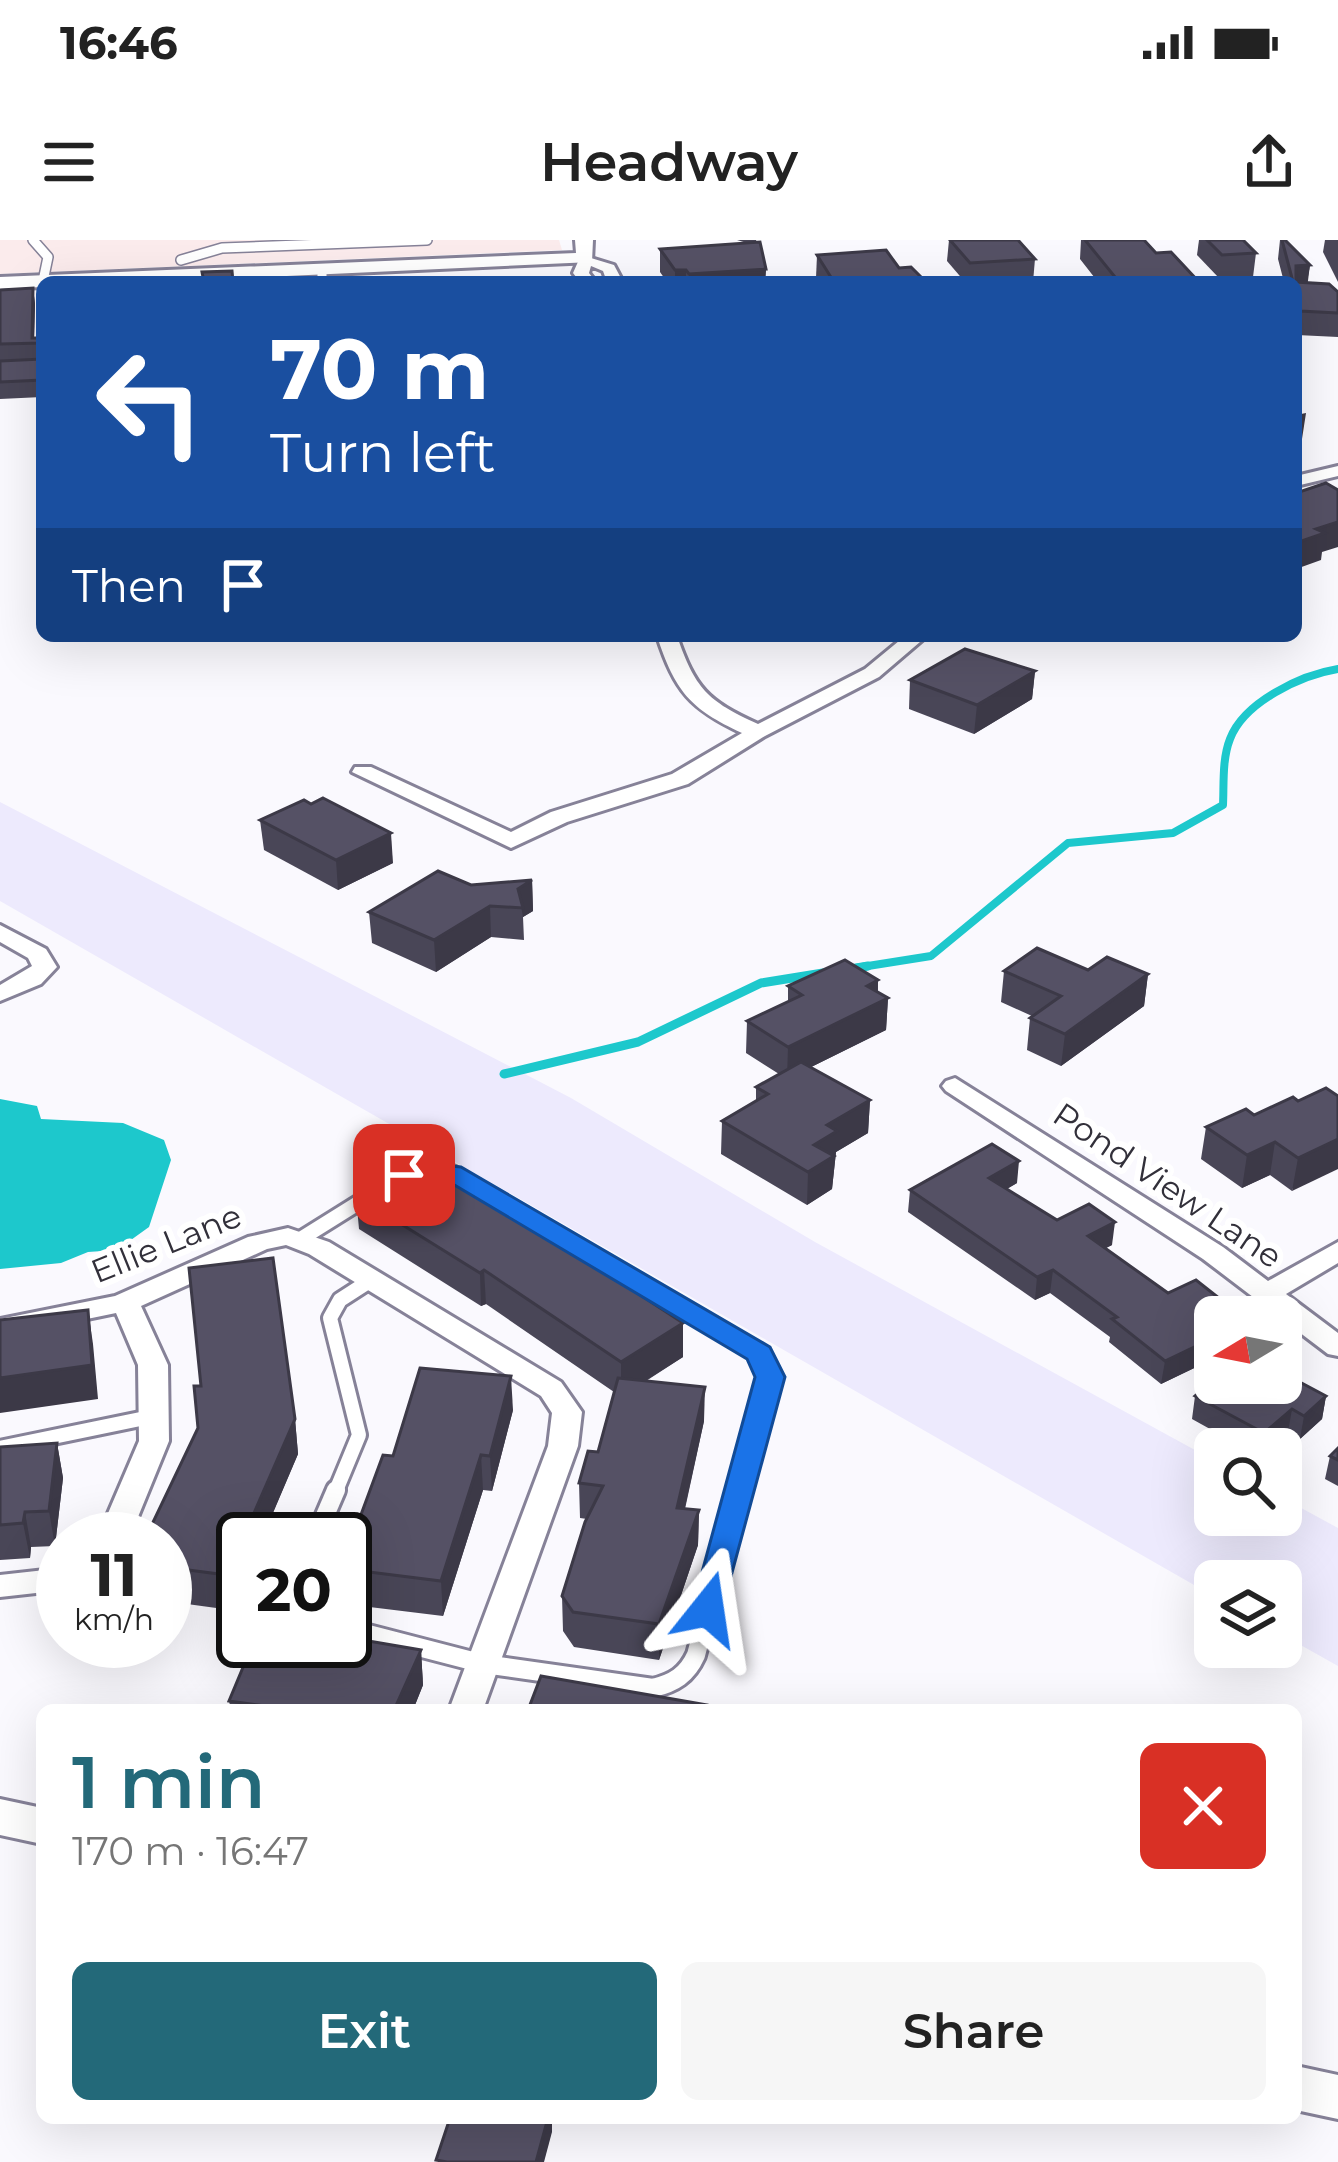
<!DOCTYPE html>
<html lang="en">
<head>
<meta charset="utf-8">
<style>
  :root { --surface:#fff; --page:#f6f6f6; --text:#222; --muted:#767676; --accent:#236979 }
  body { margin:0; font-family:Montserrat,sans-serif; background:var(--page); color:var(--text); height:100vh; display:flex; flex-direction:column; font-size:45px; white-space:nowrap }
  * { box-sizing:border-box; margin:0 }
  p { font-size:39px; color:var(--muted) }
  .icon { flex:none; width:66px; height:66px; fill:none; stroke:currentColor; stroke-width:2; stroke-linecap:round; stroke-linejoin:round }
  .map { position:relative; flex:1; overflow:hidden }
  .panel { position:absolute; left:36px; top:1464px; width:1266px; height:420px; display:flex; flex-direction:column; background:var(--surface); border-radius:18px; box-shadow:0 12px 48px #0002 }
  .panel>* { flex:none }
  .banner { position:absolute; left:36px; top:36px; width:1266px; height:366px; border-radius:18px; box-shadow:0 12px 48px #0002; background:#1a4fa0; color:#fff; overflow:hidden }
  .needle { width:78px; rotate:260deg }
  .buttons { position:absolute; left:1194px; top:1056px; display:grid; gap:24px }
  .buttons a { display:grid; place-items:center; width:108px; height:108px; border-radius:18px; background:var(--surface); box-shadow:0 12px 48px #0002; font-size:60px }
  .speed { position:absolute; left:36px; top:1272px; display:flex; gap:24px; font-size:60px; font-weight:700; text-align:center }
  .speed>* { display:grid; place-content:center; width:156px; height:156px; border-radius:50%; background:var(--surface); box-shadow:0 12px 48px #0002; line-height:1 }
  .speed small { font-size:30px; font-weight:400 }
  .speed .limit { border:6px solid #111; border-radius:18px; background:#fff; color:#111 }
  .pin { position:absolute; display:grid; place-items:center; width:102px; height:102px; color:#fff; margin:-51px; border-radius:24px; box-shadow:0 6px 18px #0006 }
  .me { position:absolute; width:132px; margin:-66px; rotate:15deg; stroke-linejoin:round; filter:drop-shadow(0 0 9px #0008) }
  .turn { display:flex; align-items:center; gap:42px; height:252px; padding:0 36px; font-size:54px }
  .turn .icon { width:156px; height:156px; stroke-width:2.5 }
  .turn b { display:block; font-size:84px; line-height:102px }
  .then { display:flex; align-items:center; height:114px; padding:0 36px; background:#0003; gap:24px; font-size:45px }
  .round { display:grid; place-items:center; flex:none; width:126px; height:126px; border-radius:18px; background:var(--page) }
  .overview { display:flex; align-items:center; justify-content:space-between; height:204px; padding:0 36px }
  h1 { font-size:72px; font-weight:600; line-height:90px; color:var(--accent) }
  .primary-button { display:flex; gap:24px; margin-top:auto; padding:24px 36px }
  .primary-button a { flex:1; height:138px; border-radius:18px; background:var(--accent); color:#fff; font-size:48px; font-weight:600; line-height:138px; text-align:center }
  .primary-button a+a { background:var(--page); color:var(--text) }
  .status { display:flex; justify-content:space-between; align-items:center; height:84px; padding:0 60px; background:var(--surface); direction:ltr }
  .status svg { height:33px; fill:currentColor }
  header { display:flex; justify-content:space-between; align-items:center; height:156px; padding:0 36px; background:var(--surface); font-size:54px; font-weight:600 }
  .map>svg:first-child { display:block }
  .built { fill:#edeafd }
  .education { fill:#fbebec }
  .water { fill:#1dc8cc }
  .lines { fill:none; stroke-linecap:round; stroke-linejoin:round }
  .stream-far1 { stroke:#1dc8cc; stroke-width:8 }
  .stream { stroke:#1dc8cc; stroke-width:9 }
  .service-far2-casing { stroke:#868298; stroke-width:12 }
  .service-far1-casing { stroke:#868298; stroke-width:20 }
  .service-casing { stroke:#868298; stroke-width:24 }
  .minor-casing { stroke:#868298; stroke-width:6 }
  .tertiary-casing { stroke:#868298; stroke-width:6 }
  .secondary-casing { stroke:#868298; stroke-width:6 }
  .service-far2 { stroke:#fff; stroke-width:9 }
  .service-far1 { stroke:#fff; stroke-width:14 }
  .service { stroke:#fff; stroke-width:18 }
  .minor { fill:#fff; fill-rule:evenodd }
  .tertiary { fill:#fff; fill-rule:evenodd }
  .secondary { fill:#fff; fill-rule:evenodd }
  .wall { fill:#494657 }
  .shaded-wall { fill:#3c3947 }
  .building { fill:#555165; stroke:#3c3947; stroke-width:3 }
  .route { fill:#1a73e8; stroke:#114b97; stroke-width:3 }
  .labels { text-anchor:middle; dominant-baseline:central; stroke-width:12; stroke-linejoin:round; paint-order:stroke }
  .street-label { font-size:33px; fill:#32303a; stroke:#fff }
</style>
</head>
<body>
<div class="status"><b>16:46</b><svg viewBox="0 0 49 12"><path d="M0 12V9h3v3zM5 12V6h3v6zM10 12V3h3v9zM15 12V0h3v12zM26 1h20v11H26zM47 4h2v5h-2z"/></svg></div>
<header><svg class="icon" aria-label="menu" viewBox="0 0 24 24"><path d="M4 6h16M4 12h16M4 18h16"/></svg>Headway<svg class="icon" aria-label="share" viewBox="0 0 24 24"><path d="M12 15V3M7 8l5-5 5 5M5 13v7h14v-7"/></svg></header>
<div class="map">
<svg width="1338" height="1922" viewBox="0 0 1338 1922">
  <rect width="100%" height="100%" fill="#faf9fe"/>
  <polygon class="built" points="0,562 571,858 815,1002 1215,1221 1215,1275 1281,1275 1281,1257 1338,1288 1338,1426 1281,1394 1281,1341 1215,1341 1215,1357 0,661"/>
  <polygon class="education" points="0,0 559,0 562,10 0,34"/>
  <polygon class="water" points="0,859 37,866 41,879 123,883 164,900 171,920 149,987 117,1010 88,1012 61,1023 0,1029"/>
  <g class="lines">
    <path class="stream-far1" d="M849 729 931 716 1068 603 1173 593 1223 565C1224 544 1222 519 1230 499 1244 462 1301 435 1338 429"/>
    <g class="stream">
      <polyline points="845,730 868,726"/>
      <polyline points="504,834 638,802 761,743 823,733"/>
    </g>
    <g class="service-far2-casing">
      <g id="service-far2">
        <polyline points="33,0 48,17 43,41"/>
        <polyline points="181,20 222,8 427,0"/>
        <polyline points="322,29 322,42"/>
      </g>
    </g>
    <g class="service-far1-casing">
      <g id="service-far1">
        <polyline points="417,931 452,933 760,1113 770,1137 739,1253"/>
        <polyline points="299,1000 371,955"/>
        <polyline points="0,1208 155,1176"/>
        <polyline points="335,1253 359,1195 330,1078 340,1060 371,1040"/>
      </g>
    </g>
    <g class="service-casing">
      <g id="service">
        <polyline points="315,1299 336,1250"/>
        <path d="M345 1388 484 1424 653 1448C674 1443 687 1435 696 1415L740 1250"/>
      </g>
    </g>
    <g class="minor-casing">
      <g id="minor">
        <polygon points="581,15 614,25 623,42 607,42 603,31 591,26 589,33 596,42 580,42 573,33"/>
        <polygon points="1338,226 1338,236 1296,246 1296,236"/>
        <path d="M657 396H677C695 448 707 461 758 484L865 429 905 396H927L879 437 765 496 688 544 567 582 511 608 352 532 355 527H371L511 592 551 572 672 534 742 493C690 469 675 451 657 396Z"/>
        <polygon points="0,685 46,709 57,727 41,744 0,761 0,745 32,726 28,718 0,702"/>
        <polygon points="955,838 1223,1007 1268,1041 1338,1002 1338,1023 1286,1054 1338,1093 1338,1116 1328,1114 1203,1019 946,851 942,846 946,841"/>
        <polygon points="288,988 329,1002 561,1142 582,1172 578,1206 483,1470 449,1470 548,1206 552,1173 541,1156 309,1014 286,1005 267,1009 141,1066 168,1125 169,1201 129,1299 97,1299 139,1201 138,1125 116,1073 0,1097 0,1079 115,1056 248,997"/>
        <polygon points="63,1328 63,1350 0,1357 0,1335"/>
      </g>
    </g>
    <g class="tertiary-casing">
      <polygon id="tertiary" points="575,0 593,0 592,22 153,42 42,42 42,47 0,49 0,37 576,13"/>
    </g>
    <g class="secondary-casing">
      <g id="secondary">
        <polygon points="0,1559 42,1568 42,1604 0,1595"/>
        <polygon points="1296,1826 1338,1835 1338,1879 1296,1870"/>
      </g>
    </g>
    <use href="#service-far2" class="service-far2"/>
    <use href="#service-far1" class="service-far1"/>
    <use href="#service" class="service"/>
    <use href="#minor" class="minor"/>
    <use href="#tertiary" class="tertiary"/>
    <use href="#secondary" class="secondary"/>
  </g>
  <g class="wall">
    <polygon points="737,0 756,0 766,29 765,42 667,42 660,32 660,9 747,3"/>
    <polygon points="949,0 1018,0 1035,19 1033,42 965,42 947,21"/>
    <polygon points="1081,0 1144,0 1156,13 1199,42 1098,42 1080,19"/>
    <polygon points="1199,0 1243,0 1256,13 1253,37 1219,38 1197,15"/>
    <polygon points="1280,0 1285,0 1310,25 1307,42 1338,52 1338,97 1297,95 1296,42 1284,42 1278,19"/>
    <polygon points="1325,0 1338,0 1338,42 1323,12"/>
    <polygon points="817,15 899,28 926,42 818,42 816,38"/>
    <polygon points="33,48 35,64 34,98 42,98 42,157 0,159 0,121 19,120 0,120 0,50"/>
    <polygon points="1035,431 1032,459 974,494 909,469 910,440"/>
    <polygon points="260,580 393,623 338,650 264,610"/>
    <polygon points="532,640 533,671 523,677 524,700 491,697 436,732 372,703 369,672 471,645"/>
    <polygon points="1088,730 1148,734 1144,766 1061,826 1027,810 1030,778 1032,776 1001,762 1004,731"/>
    <polygon points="878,740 878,752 888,758 886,790 811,827 870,860 868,893 836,912 832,949 807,965 721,914 722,881 756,862 756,847 779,834 746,813 747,781 788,761 788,746"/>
    <polygon points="1326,848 1292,951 1270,935 1242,948 1201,919 1206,887 1254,875 1298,861"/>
    <polygon points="1017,943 1007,949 1057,980 1112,1005 1106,1008 1168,1053 1215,1077 1215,1118 1161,1144 1109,1102 1110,1097 1050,1053 1035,1060 908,972 910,950"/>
    <polygon points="356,956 683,1083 683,1117 646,1141 704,1181 685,1269 699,1270 698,1305 659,1420 574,1407 563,1391 562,1356 587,1279 580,1278 579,1243 598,1212 614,1152 486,1064 481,1066 359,989"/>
    <polygon points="1296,1114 1291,1138 1326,1156 1322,1179 1300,1199 1288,1192 1268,1209 1246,1209 1192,1179 1195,1156"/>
    <polygon points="513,1170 492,1251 483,1250 443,1376 345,1364 345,1318 393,1216"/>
    <polygon points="295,1179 298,1214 231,1370 165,1361 165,1299 198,1188"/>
    <polygon points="57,1203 63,1238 55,1306 31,1307 30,1318 0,1320 0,1207"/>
    <polygon points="1338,1208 1338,1246 1325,1239 1330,1216"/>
    <polygon points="421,1410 423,1445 413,1470 231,1470 229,1461"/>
  </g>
  <g class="shaded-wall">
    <polygon points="1310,25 1307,48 1296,49 1296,26"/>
    <polygon points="766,29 765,42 689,42 689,34"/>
    <rect x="675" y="30" width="11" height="12"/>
    <polygon points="33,48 35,64 34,103 33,103"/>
    <polygon points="1306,173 1302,199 1296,200 1296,175"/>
    <polygon points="1338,282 1338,307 1322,312 1321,320 1296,329 1296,303 1316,289"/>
    <polygon points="1035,431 1032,459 974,494 977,465"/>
    <polygon points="391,593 393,623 338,650 336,620"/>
    <polygon points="532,640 533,671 523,677 518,649"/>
    <polygon points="490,666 491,697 436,732 434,700"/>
    <polygon points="1148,734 1144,766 1061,826 1065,794"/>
    <polygon points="878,740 877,764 888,758 886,790 787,839 788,807 867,746"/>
    <polygon points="870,860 868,893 836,912 832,949 807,965 808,932 814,905 827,885"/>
    <polygon points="1338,899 1338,929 1292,951 1298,918"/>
    <polygon points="1275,902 1270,935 1242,948 1247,915"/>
    <polygon points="1019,921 1017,943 987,960 989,938"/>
    <polygon points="1115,982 1112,1005 1085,1018 1088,996"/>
    <polygon points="484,1030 486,1064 481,1066 480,1033"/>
    <polygon points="1053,1030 1050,1053 1035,1060 1037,1037"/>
    <polygon points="1229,1066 1227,1077 1215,1077 1215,1094 1206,1077"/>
    <polygon points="88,1070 93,1104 98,1159 0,1173 0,1138"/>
    <polygon points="683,1083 683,1117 621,1156 621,1122"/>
    <polygon points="1215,1097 1215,1118 1161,1144 1165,1121"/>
    <polygon points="1296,1114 1291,1138 1281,1143 1281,1127"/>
    <polygon points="511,1136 513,1170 492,1251 490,1216"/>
    <polygon points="705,1147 704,1181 677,1303 677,1268"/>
    <polygon points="1326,1156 1322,1179 1300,1199 1304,1176"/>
    <polygon points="1292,1169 1288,1192 1268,1209 1261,1209 1264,1193"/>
    <polygon points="295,1179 298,1214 262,1299 243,1299 243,1343 231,1370 227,1335"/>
    <polygon points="57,1203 63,1238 55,1306 49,1271"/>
    <polygon points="481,1215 483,1250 443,1376 441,1341"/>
    <polygon points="699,1270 698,1305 659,1420 659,1384"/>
    <polygon points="25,1272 31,1307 30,1318 23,1283"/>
    <polygon points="421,1410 423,1445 413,1470 394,1470"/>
    <polygon points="548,1878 552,1878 552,1892 544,1922 536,1922"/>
  </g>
  <g class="building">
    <polygon points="950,0 1018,0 1035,19 970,23"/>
    <polygon points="1085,0 1144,0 1156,13 1171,12 1199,42 1119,42"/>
    <polygon points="1207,0 1243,0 1256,13 1222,15"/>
    <polygon points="1282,0 1285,0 1310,25 1296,26 1296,42 1329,44 1338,52 1338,73 1300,71 1296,55 1296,42 1293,42"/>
    <polygon points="760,2 766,29 689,34 686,30 675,30 660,9"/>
    <polygon points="886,10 899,28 911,27 926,42 834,42 817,15"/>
    <polygon points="232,31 233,42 204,42 202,32"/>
    <polygon points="33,48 32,98 42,98 42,103 0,104 0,50"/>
    <polygon points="42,119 42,140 0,142 0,121"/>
    <polygon points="1326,243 1338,250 1338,282 1316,289 1325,293 1296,303 1296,253"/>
    <polygon points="965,409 1035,431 977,465 910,440"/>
    <polygon points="323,558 391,593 336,620 260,580 304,560 311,564"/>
    <polygon points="438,631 471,645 532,640 518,649 523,668 490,666 434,700 369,672"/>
    <polygon points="1037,708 1088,730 1107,717 1148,734 1065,794 1030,778 1061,756 1004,731"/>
    <polygon points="845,720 878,740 867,746 888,758 788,807 747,781 802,755 788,746"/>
    <polygon points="801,822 870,860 827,885 837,891 814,905 834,916 808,932 722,881 768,854 756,847"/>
    <polygon points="1326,848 1338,856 1338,899 1298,918 1275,902 1247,915 1206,887 1246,869 1254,875 1293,857 1298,861"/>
    <polygon points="992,904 1019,921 989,938 1057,980 1089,964 1115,982 1088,996 1168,1053 1196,1040 1229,1066 1206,1077 1215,1084 1215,1097 1165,1121 1112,1079 1117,1077 1053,1030 1037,1037 910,950"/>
    <polygon points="417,920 551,1001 555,999 683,1083 621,1122 484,1030 480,1033 356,956"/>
    <polygon points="273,1018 295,1179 227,1335 165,1327 165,1299 145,1299 198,1188 194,1146 201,1146 189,1028"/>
    <polygon points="88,1070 92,1125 0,1138 0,1080"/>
    <polygon points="1281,1107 1296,1114 1281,1127"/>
    <polygon points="420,1128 511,1136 490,1216 481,1215 441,1341 345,1329 345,1318 383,1215 393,1216"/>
    <polygon points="1281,1132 1326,1156 1304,1176 1292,1169 1264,1193 1195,1156 1215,1139 1215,1143 1281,1143"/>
    <polygon points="618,1138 705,1147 677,1268 699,1270 659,1384 573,1372 562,1356 585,1282 603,1246 579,1243 588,1211 598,1212"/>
    <polygon points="57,1203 49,1271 25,1272 23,1283 0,1285 0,1207"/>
    <polygon points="1338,1208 1338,1220 1330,1216"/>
    <polygon points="345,1397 421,1410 394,1470 295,1470 229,1461 254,1401 345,1401"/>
    <polygon points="541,1436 707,1465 706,1470 528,1470"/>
    <polygon points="450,1878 548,1878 536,1922 447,1922 436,1920"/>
  </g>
  <polygon class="route" points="420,923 461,927 770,1107 785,1137 720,1377 696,1377 692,1369 755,1137 747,1119 446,940 404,943 391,935 395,929"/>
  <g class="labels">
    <g class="street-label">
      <text transform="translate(1168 945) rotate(34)">Pond View Lane</text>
      <text transform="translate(166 1003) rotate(-22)">Ellie Lane</text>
    </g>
  </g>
</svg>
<div class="buttons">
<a><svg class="needle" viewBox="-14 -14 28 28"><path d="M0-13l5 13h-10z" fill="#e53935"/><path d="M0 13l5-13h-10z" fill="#767676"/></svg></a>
<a><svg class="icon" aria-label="search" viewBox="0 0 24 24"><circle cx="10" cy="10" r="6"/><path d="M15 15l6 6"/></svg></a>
<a><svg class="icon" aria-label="layers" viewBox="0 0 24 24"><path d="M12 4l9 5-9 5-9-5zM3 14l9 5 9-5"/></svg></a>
</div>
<div class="speed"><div>11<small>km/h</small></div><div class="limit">20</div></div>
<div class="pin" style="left:404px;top:935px;background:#d93025"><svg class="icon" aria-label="arrive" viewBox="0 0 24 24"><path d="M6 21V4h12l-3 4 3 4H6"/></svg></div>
<svg class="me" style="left:708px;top:1369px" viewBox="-20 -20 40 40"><path d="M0-17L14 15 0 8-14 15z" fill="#1a73e8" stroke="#fff" stroke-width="4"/></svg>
<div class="banner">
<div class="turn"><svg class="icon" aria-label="left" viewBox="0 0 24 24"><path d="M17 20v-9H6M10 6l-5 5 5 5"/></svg><div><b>70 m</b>Turn left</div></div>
<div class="then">Then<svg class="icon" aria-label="arrive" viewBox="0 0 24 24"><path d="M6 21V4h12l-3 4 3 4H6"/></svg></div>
</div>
<section class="panel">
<div class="overview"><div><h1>1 min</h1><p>170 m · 16:47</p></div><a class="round" style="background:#d93025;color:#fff"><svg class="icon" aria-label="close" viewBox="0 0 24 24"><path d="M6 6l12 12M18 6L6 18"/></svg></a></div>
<div class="primary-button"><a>Exit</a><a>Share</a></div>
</section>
</div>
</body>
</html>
